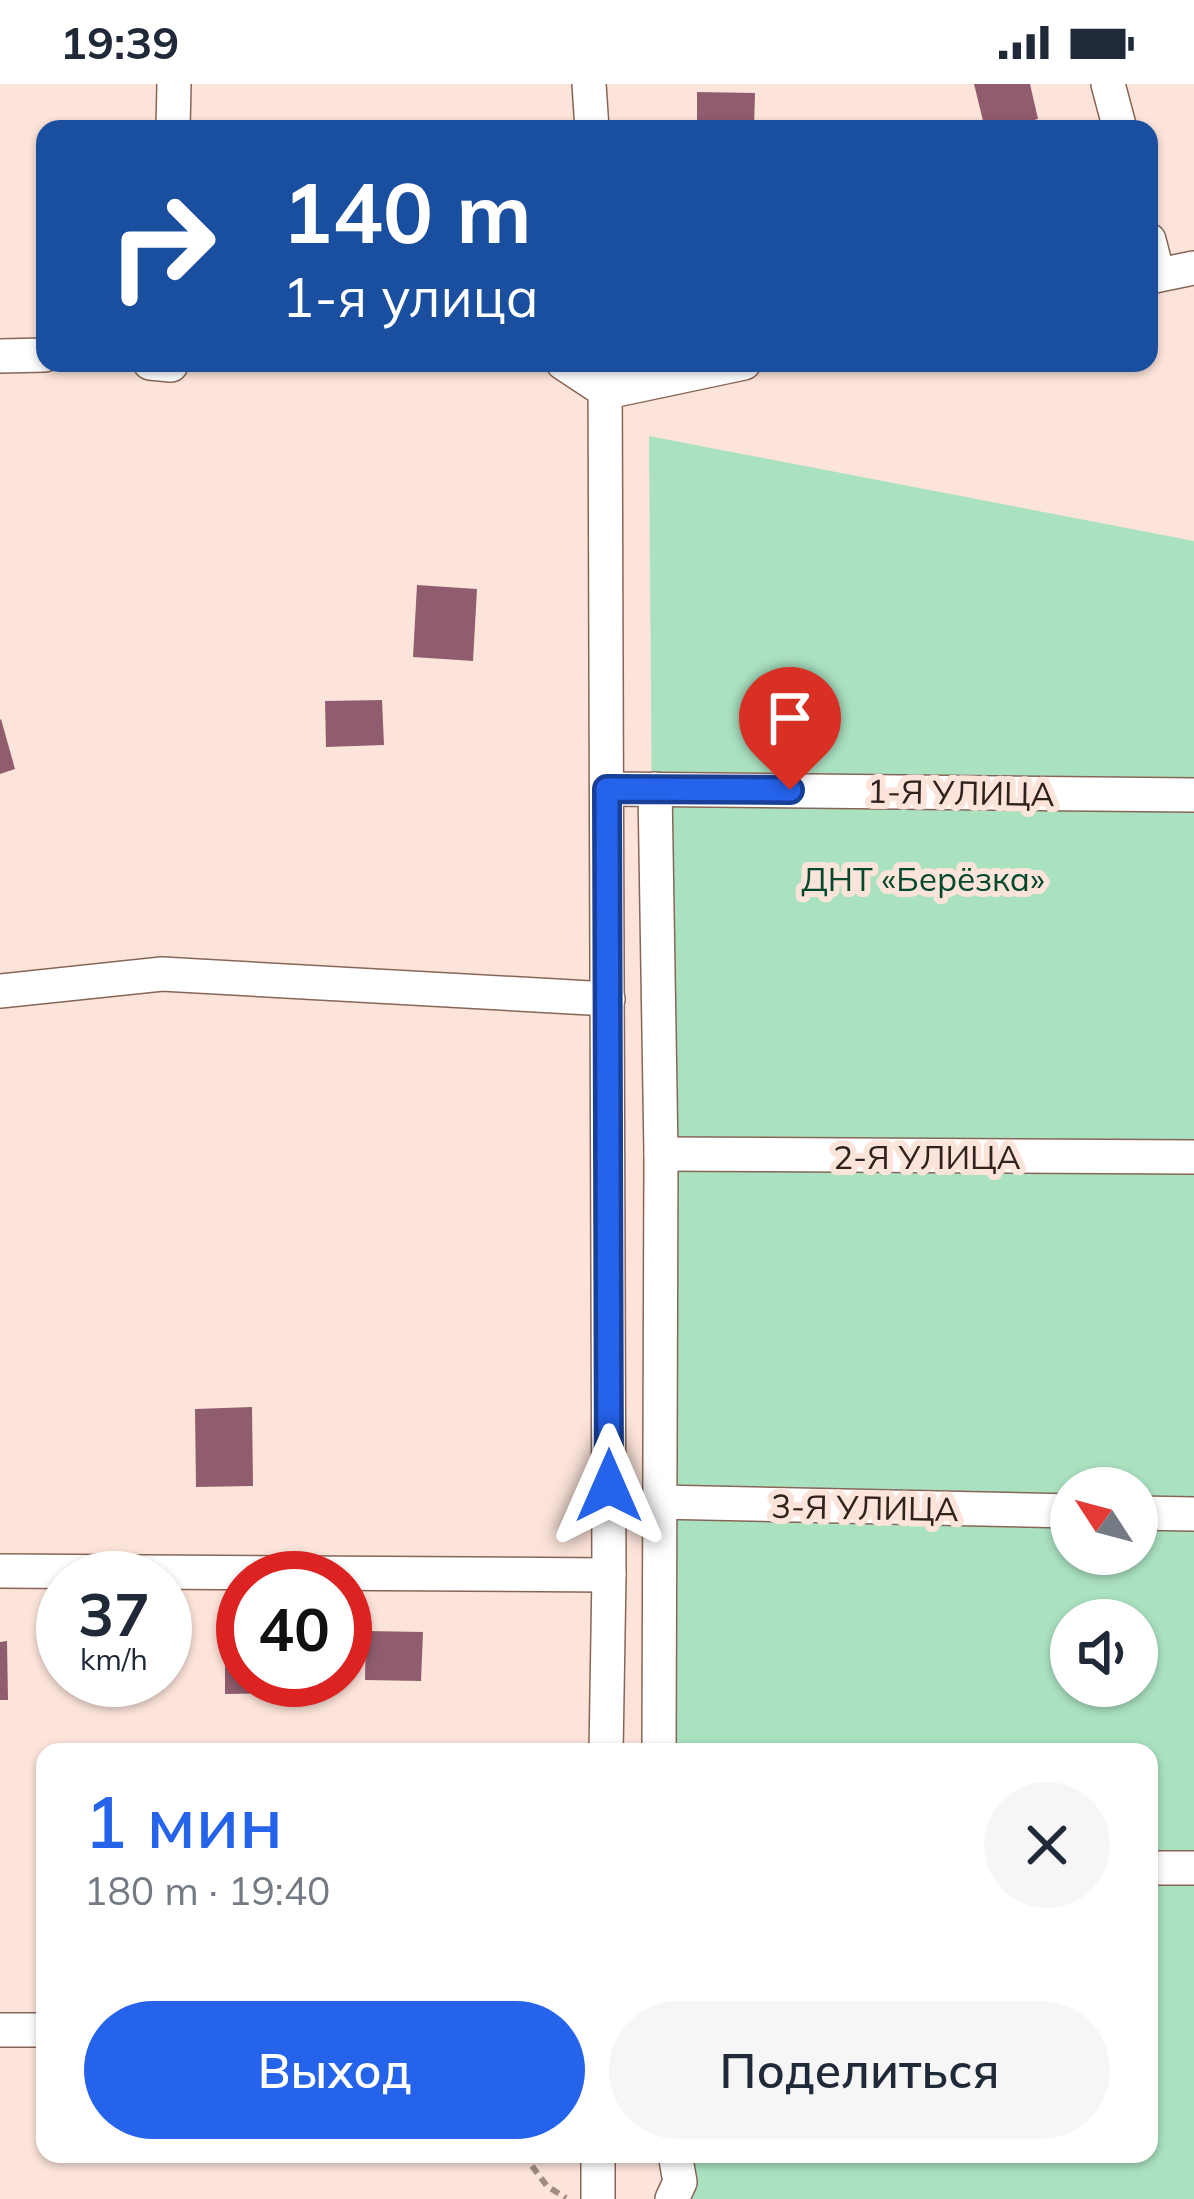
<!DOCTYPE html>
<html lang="ru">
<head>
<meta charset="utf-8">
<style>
  :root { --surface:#fff; --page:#f6f6f7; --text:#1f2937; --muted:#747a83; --accent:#2563eb }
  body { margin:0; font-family:Mulish,sans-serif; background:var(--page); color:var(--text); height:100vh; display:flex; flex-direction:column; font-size:45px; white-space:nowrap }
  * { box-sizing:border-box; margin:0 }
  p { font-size:39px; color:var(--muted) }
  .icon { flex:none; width:66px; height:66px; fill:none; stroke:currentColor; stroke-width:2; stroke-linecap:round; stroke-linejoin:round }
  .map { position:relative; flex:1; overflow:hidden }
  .sheet { position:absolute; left:36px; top:1659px; width:1122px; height:420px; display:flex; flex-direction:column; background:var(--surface); border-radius:24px; box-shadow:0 3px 9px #0004 }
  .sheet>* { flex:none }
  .hud { position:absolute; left:36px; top:36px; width:1122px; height:252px; border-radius:24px; box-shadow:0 3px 9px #0004; background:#1a4fa0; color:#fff; overflow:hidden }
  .needle { width:78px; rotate:306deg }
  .buttons { position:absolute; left:1050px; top:1383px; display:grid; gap:24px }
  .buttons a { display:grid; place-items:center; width:108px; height:108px; border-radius:50%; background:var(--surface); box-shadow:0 3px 9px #0004; font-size:60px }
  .speed { position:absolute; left:36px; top:1467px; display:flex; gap:24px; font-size:60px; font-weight:700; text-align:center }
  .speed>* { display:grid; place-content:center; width:156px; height:156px; border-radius:50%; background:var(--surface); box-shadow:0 3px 9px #0004; line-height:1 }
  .speed small { font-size:30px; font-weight:400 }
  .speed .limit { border:18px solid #d22; background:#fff; color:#111 }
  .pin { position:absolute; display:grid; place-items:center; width:102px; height:102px; color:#fff; margin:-123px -51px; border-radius:50% 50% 50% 0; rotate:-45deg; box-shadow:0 0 12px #0007 }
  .pin .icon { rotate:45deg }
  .me { position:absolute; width:132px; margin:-66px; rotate:0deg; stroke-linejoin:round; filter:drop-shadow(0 0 9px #0008) }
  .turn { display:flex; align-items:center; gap:42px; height:252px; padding:0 48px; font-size:54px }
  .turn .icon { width:156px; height:156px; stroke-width:2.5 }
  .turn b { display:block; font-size:84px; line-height:102px }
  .round { display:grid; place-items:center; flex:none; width:126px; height:126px; border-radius:63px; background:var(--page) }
  .head { display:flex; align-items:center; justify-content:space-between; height:204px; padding:0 48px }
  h1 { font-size:72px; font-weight:600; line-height:90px; color:var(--accent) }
  .cta { display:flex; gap:24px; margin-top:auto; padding:24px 48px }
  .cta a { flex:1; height:138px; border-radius:72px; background:var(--accent); color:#fff; font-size:48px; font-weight:600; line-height:138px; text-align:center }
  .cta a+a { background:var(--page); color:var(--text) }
  .status { display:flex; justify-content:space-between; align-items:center; height:84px; padding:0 60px; background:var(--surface); direction:ltr }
  .status svg { height:33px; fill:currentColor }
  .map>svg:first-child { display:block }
  .green { fill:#aae1c1; fill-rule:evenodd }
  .building { fill:#905d6e }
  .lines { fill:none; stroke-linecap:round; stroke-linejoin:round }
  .minor-casing { stroke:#886657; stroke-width:36 }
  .path { stroke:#a08c84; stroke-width:6; stroke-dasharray:9 6; stroke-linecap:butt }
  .minor { stroke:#fff; stroke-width:33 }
  .route-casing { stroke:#184099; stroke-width:30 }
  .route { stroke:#2563eb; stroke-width:21 }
  .labels { text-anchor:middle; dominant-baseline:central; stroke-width:12; stroke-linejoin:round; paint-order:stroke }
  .street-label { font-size:33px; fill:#2f211b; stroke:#fce4da }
  .park-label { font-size:33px; fill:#01482c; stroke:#fce4da }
</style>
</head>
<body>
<div class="status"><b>19:39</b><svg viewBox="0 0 49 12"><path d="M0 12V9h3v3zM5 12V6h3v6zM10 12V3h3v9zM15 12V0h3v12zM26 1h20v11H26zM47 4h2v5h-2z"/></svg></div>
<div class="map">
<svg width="1194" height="2115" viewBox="0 0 1194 2115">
  <rect width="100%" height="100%" fill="#fce4da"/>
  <path class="green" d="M649 352 1194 457V2115H662V2070H1149V1668H659ZM1071 1404H1137V1470H1071ZM1071 1536H1137V1602H1071Z"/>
  <g class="building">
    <polygon points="974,0 1030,0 1038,35 1000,45 985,45"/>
    <polygon points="697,8 755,9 754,45 697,45"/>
    <polygon points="417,501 477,505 473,577 413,573"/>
    <polygon points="382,616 384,661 326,663 325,617"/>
    <polygon points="1,635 15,685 0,690 0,636"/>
    <polygon points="252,1323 253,1402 196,1403 195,1325"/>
    <polygon points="366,1547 423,1548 421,1597 365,1596"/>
    <polygon points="7,1557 8,1616 0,1616 0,1558"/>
    <polygon points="225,1563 243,1563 243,1596 283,1596 283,1609 225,1610"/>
  </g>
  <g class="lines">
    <g class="minor-casing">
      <g id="minor">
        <polyline points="589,0 592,45"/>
        <polyline points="1108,0 1120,45"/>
        <polyline points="173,45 174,0"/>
        <polyline points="1149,156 1158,191"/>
        <polyline points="1149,193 1194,184"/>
        <polyline points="0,272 45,271"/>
        <polyline points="150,279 171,281"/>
        <polyline points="563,279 607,308"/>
        <polyline points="605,279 609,1491 606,1668"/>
        <polyline points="607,308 744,279"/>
        <polyline points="607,705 1194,711"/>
        <polyline points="655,705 661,1070 659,1668"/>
        <polyline points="0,907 162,890 608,915"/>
        <polyline points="661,1070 1194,1073"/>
        <polyline points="658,1418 1071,1427"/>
        <polyline points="1137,1429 1194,1430"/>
        <polyline points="0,1487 609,1491"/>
        <polyline points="1149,1784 1194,1784"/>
        <polyline points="0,1946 45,1946"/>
        <polyline points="598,2115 598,2070"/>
        <polyline points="672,2115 680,2098 675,2070"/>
      </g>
    </g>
    <polyline class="path" points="523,2070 547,2102 566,2114"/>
    <use href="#minor" class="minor"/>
  </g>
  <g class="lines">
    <g class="route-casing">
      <polyline id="route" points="609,1402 607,705 790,706"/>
    </g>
    <use href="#route" class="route"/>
  </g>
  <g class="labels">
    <g class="street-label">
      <text transform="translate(961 708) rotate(1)">1-Я УЛИЦА</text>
      <text x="927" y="1072">2-Я УЛИЦА</text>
      <text transform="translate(865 1423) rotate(1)">3-Я УЛИЦА</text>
    </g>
    <g class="park-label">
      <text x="923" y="794">ДНТ «Берёзка»</text>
    </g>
  </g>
</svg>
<div class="buttons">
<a><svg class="needle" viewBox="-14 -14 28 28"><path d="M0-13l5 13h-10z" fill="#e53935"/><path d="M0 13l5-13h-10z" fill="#747a83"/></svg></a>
<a><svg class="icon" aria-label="sound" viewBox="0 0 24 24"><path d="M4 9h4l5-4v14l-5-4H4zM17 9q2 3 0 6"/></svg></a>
</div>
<div class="speed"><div>37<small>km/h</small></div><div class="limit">40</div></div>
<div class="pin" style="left:790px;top:706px;background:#d93025"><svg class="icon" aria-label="arrive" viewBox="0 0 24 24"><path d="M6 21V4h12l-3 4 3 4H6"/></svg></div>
<svg class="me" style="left:609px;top:1402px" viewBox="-20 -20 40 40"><path d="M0-17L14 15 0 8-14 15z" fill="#2563eb" stroke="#fff" stroke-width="4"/></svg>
<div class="hud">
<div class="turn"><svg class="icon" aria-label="right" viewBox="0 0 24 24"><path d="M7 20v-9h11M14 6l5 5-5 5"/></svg><div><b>140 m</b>1-я улица</div></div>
</div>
<section class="sheet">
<div class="head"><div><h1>1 мин</h1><p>180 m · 19:40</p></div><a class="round"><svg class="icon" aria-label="close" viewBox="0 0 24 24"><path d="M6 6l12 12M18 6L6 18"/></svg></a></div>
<div class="cta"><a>Выход</a><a>Поделиться</a></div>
</section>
</div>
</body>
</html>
